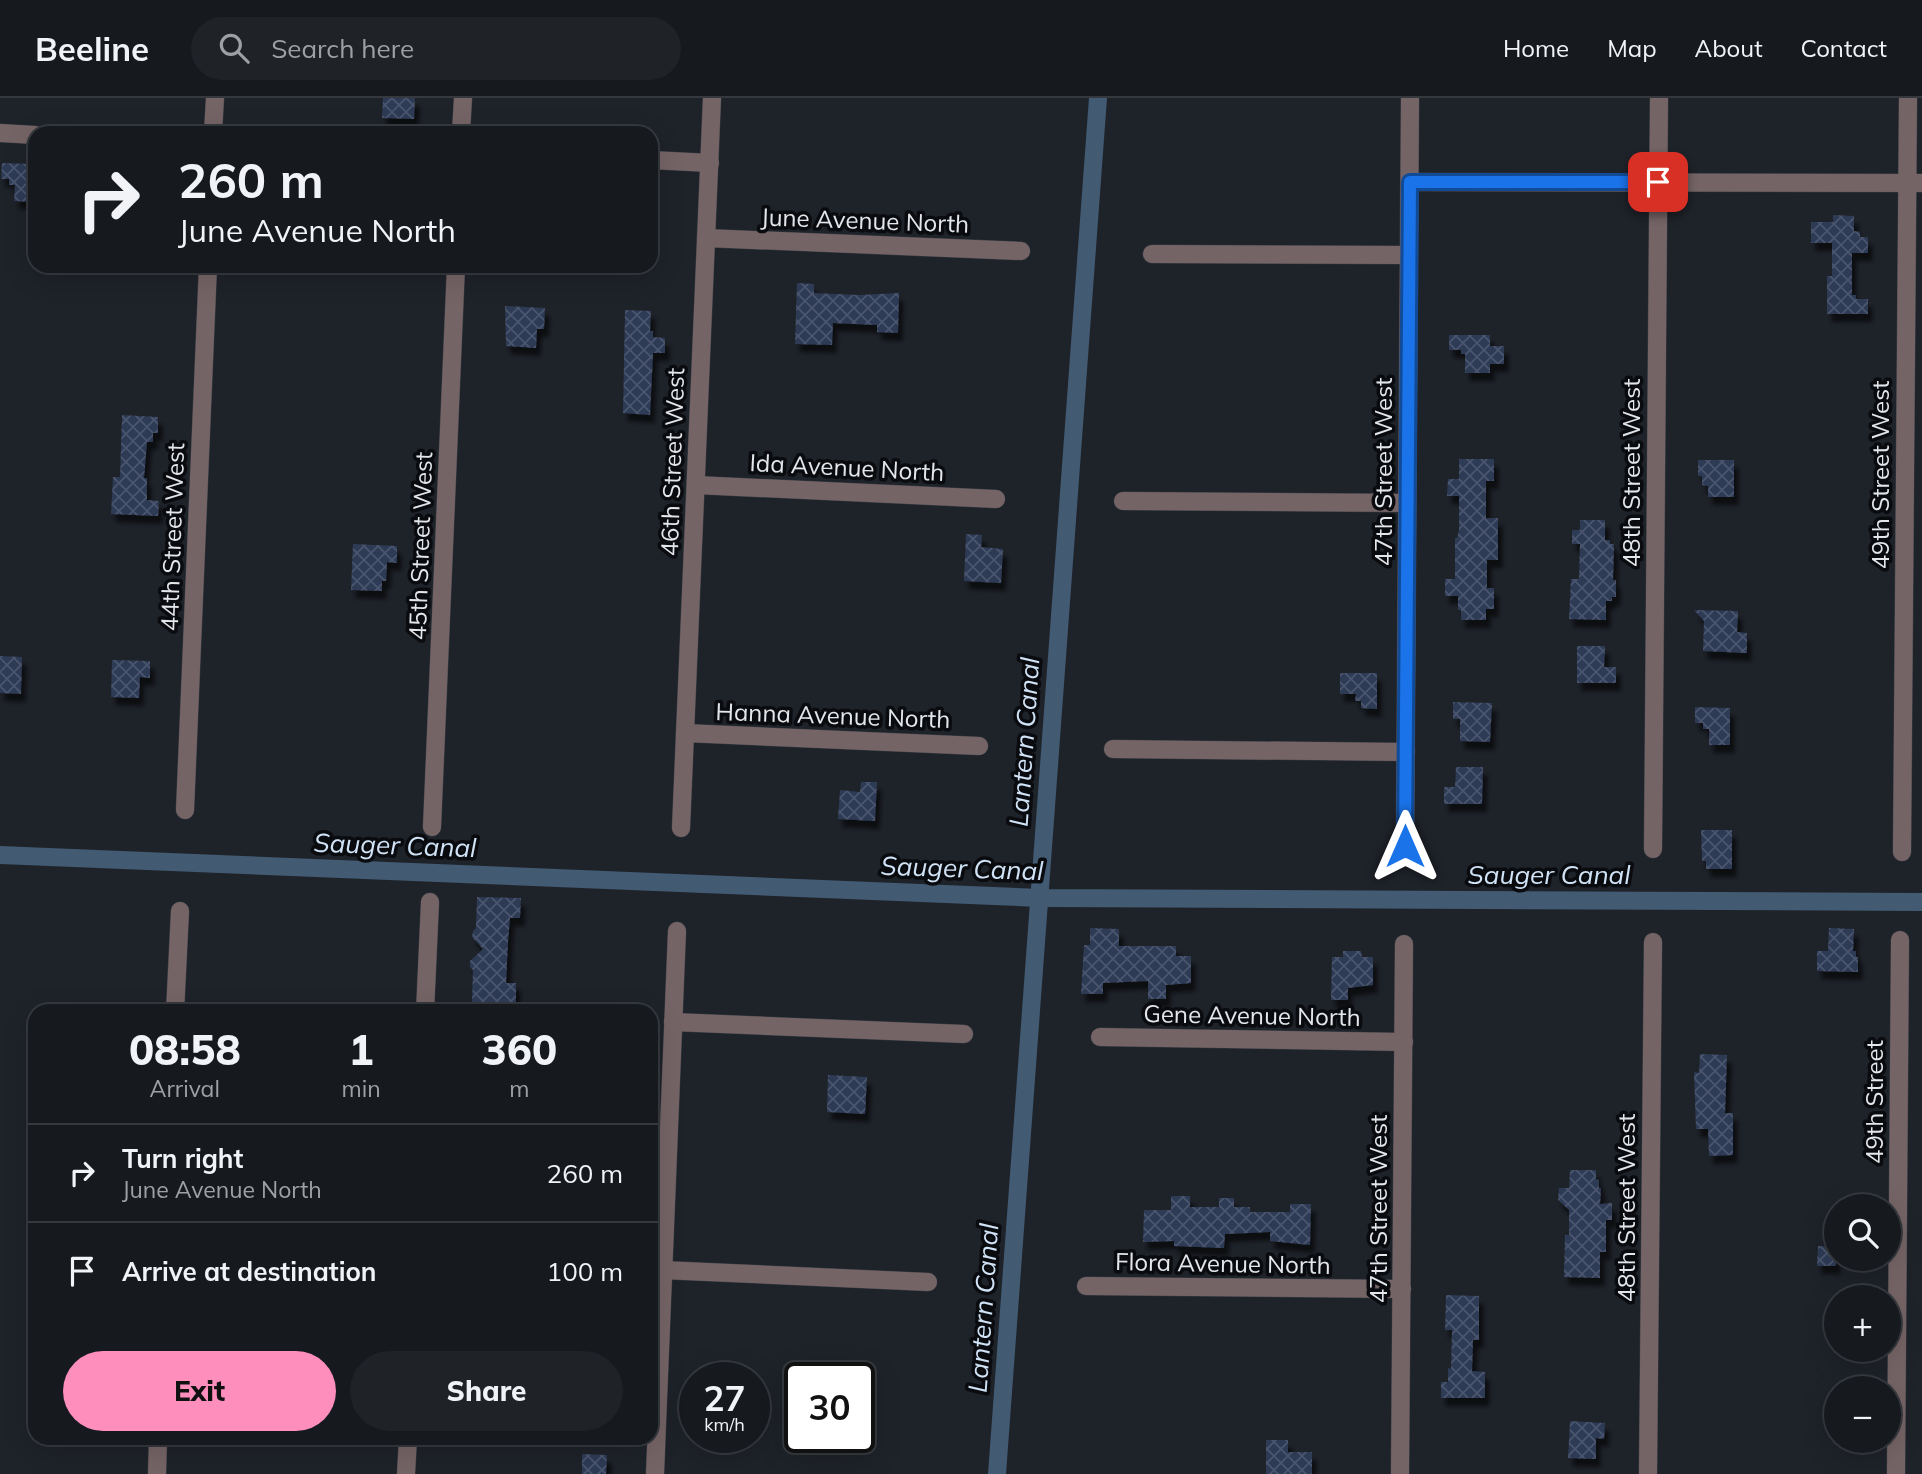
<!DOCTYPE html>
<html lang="en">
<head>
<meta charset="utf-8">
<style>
  :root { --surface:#161a1f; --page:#1f2328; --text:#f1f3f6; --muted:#9ea1a4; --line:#35383d; --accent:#fe8ebc }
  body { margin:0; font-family:Mulish,sans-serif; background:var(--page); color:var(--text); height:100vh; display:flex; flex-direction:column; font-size:26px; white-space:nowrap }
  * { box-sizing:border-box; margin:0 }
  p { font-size:23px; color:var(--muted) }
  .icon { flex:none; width:38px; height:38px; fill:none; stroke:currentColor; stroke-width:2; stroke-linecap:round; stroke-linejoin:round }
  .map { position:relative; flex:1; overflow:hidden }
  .sheet { position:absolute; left:28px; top:906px; width:630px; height:441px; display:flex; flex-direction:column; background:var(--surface); border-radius:21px; box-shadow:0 7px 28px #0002,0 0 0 2px var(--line) }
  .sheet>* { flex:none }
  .hud { position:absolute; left:28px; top:28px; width:630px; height:147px; border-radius:21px; box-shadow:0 7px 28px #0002,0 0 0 2px var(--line); background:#161a1f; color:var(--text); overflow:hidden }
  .tools { position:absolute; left:1824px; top:1096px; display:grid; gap:14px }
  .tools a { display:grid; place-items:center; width:77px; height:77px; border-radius:50%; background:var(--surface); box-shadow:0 7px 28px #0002,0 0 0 2px var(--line); font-size:35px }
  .speed { position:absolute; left:679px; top:1264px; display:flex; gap:14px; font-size:35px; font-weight:700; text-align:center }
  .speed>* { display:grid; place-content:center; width:91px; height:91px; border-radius:50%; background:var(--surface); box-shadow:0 7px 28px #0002,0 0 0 2px var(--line); line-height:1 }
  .speed small { font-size:18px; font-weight:400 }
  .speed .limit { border:4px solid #111; border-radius:10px; background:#fff; color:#111 }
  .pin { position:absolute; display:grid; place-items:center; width:60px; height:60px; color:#fff; margin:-30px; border-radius:14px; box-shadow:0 4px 10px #0006 }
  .me { position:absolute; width:77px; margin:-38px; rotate:0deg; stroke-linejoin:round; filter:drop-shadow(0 0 5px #0008) }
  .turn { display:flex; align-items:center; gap:24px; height:147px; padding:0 35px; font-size:32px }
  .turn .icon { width:91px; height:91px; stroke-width:2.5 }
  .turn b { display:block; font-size:49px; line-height:60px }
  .eta { display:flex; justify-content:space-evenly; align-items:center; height:119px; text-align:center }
  .eta b { font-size:42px; font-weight:800; line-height:49px }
  .cta { display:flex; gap:14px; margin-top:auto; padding:14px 35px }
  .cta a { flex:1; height:80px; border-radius:42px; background:var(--accent); color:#111; font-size:28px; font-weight:800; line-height:80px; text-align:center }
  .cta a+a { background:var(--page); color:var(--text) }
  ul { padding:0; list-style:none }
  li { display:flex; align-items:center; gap:21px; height:98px; padding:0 35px; border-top:2px solid var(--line) }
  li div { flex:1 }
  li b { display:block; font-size:26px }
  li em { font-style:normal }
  header { display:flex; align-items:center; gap:42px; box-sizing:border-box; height:98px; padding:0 35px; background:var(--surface); border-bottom:2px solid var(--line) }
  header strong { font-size:33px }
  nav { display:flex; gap:38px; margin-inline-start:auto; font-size:24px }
  .search { width:490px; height:63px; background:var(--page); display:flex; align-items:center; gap:18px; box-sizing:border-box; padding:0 24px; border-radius:38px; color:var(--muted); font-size:26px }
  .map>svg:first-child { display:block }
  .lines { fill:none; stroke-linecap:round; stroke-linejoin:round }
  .canal { stroke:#425a72; stroke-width:18 }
  .building { fill:url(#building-cross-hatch); filter:url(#shadow) }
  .minor-casing { stroke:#3a3d44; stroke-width:19 }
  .minor { stroke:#756466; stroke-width:18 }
  .route-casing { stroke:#114b97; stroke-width:18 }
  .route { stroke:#1a73e8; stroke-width:12 }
  .labels { text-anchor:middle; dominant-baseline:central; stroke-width:7; stroke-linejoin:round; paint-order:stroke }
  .street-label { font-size:24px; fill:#e3e6eb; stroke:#090b0f }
  .water-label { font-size:26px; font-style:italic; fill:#d1e3f6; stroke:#090b0f }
</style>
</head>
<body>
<header>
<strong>Beeline</strong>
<div class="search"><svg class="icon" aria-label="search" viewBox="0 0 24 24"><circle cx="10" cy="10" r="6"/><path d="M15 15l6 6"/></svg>Search here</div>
<nav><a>Home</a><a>Map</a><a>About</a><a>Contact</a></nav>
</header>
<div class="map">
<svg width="1922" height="1376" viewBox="0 0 1922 1376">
  <defs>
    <pattern id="building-cross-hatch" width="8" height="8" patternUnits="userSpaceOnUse" patternTransform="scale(1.75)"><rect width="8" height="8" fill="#2d3a55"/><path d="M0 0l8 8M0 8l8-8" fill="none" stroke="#4b566e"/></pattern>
    <filter id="shadow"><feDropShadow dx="4.5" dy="8" stdDeviation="2" flood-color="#0009"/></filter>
  </defs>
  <rect width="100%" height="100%" fill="#1e2229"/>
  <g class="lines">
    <g class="canal">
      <polyline points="0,757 1040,800 1922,804"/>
      <polyline points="997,1376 1098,0"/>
    </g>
  </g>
  <g class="building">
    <polygon points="383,0 415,0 414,21 382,20"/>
    <polygon points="2,65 35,66 35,104 14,103 15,87 9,87 9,81 1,81"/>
    <polygon points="1833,117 1854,118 1854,133 1860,134 1860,139 1868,139 1868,155 1852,155 1852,197 1856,197 1856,201 1868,201 1868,216 1827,216 1827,178 1832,178 1832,145 1811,145 1811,124 1833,124"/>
    <polygon points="797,185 814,186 814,195 859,197 899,195 898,235 877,234 877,227 833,225 832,247 795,246"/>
    <polygon points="505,208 545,210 544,231 537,231 536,250 506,248"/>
    <polygon points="625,212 651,213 650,233 653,233 653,239 665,240 665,255 653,255 650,317 623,315"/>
    <polygon points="1449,237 1490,237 1490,248 1504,248 1504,266 1490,266 1490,275 1465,275 1465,256 1461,256 1461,252 1449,252"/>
    <polygon points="122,317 158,319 158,335 153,335 153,344 147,344 144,380 147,380 147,402 159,403 158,418 111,416 113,379 120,379"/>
    <polygon points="1459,361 1494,361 1494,383 1486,383 1486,420 1498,420 1498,462 1487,462 1487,490 1494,490 1494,511 1486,511 1486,522 1461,522 1461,512 1458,512 1458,498 1445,498 1445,481 1455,481 1455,440 1457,440 1459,432 1459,398 1447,398 1448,381 1459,381"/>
    <polygon points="1698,362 1734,362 1734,399 1708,399 1708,388 1702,387 1702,378 1698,378"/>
    <polygon points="1580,422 1605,422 1605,442 1610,442 1610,446 1614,446 1613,482 1616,482 1616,499 1612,499 1612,503 1606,503 1606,522 1569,521 1571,481 1579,481 1580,446 1572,446 1572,432 1580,432"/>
    <polygon points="966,436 982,437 981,449 1003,451 1001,485 964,483"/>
    <polygon points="353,446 397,448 397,465 387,464 386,483 382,483 382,493 351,492"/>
    <polygon points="1694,512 1738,513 1737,534 1747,535 1747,555 1703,553 1704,523"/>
    <polygon points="1577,548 1605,548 1604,569 1616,569 1616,585 1577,585"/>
    <polygon points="0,558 22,559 21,596 0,595"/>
    <polygon points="112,562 150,563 150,580 140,579 139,600 111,599"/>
    <polygon points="1340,575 1377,575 1377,611 1361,610 1361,603 1355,603 1356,596 1340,596"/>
    <polygon points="1453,604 1492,605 1490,644 1460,643 1460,621 1453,621"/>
    <polygon points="1695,609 1730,610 1730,647 1709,647 1709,631 1703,631 1703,625 1695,625"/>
    <polygon points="1456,669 1483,669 1482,706 1444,706 1444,689 1455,689"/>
    <polygon points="861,684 877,684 875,723 838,721 840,692 860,694"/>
    <polygon points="1701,732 1732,732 1732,771 1706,771 1706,763 1702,763"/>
    <polygon points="477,799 521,800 520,820 510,820 508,843 506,885 516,885 516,905 472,904 473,872 470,869 470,863 483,851 472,839 473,833 476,830"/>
    <polygon points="1090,830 1119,831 1119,848 1176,848 1176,858 1191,858 1191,885 1166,887 1166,901 1148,901 1148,883 1103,885 1103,896 1081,896 1084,847 1090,847"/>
    <polygon points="1829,830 1854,831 1853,853 1856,853 1856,859 1858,859 1858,874 1817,873 1817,853 1828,853"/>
    <polygon points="1343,853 1361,853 1362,859 1373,859 1373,887 1348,890 1348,902 1331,902 1332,859 1343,859"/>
    <polygon points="1700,956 1727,957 1725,1015 1733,1015 1733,1057 1709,1058 1708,1031 1696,1031 1694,974 1699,975"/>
    <polygon points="828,977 867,979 865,1016 827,1014"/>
    <polygon points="1570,1072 1596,1072 1596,1081 1599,1082 1599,1090 1601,1090 1600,1106 1612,1105 1612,1122 1606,1122 1606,1154 1600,1154 1600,1180 1564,1179 1565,1137 1569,1137 1569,1112 1558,1102 1559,1090 1569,1090"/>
    <polygon points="1171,1098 1190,1098 1190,1109 1219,1109 1219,1100 1234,1100 1234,1109 1250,1109 1250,1114 1290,1114 1290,1106 1311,1106 1310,1147 1270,1143 1270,1134 1225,1136 1224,1150 1174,1148 1174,1143 1143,1144 1144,1112 1171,1112"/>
    <polygon points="1818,1148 1836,1149 1836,1168 1817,1168"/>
    <polygon points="1446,1197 1479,1198 1479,1242 1473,1242 1472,1273 1485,1274 1485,1300 1441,1300 1441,1284 1448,1284 1448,1270 1451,1271 1452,1232 1445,1232"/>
    <polygon points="1570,1323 1605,1325 1604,1341 1596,1340 1596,1361 1568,1360"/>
    <polygon points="1266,1342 1288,1342 1288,1354 1312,1354 1312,1376 1266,1376"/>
    <polygon points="582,1356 607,1357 606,1376 582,1376"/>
  </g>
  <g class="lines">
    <g class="minor-casing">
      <g id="minor">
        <polyline points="0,35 35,37"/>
        <polyline points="213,35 215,0"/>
        <polyline points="461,35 463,0"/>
        <polyline points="651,62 710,65"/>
        <polyline points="1410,84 1922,85"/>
        <polyline points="706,140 1021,153"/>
        <polyline points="1152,156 1409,157"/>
        <polyline points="696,387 996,401"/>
        <polyline points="1123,403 1407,405"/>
        <polyline points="685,635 979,648"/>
        <polyline points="1113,651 1406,654"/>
        <polyline points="185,712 208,168"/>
        <polyline points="432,729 456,168"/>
        <polyline points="681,730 712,0"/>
        <polyline points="1405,748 1410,0"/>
        <polyline points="1653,751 1659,0"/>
        <polyline points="1902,754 1908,0"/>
        <polyline points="175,914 180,813"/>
        <polyline points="425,914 430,804"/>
        <polyline points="673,924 964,936"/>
        <polyline points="1100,939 1404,944"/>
        <polyline points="662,1172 928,1184"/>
        <polyline points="1086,1188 1402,1191"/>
        <polyline points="157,1376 158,1340"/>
        <polyline points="406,1376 408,1340"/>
        <polyline points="655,1376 677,833"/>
        <polyline points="1400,1376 1404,846"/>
        <polyline points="1648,1376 1653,844"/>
        <polyline points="1896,1376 1900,842"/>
      </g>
    </g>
    <use href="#minor" class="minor"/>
  </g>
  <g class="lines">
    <g class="route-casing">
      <polyline id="route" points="1405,748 1410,84 1658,84"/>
    </g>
    <use href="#route" class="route"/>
  </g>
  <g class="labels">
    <g class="street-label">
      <text transform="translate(865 122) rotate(2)">June Avenue North</text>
      <text transform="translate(672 364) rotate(-88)">46th Street West</text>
      <text transform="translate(847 369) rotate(3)">Ida Avenue North</text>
      <text transform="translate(1383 374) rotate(-90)">47th Street West</text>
      <text transform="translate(1631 375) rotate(-90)">48th Street West</text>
      <text transform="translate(1880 377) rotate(-90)">49th Street West</text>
      <text transform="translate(172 439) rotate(-88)">44th Street West</text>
      <text transform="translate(420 448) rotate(-88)">45th Street West</text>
      <text transform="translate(833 617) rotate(2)">Hanna Avenue North</text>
      <text transform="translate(1252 917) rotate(1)">Gene Avenue North</text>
      <text transform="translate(1874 1004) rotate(-90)">49th Street</text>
      <text transform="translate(1626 1110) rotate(-90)">48th Street West</text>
      <text transform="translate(1378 1111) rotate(-90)">47th Street West</text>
      <text transform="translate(1223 1165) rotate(1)">Flora Avenue North</text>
    </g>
    <g class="water-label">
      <text transform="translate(1024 644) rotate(-86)">Lantern Canal</text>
      <text transform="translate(395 747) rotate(2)">Sauger Canal</text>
      <text transform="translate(962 770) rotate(2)">Sauger Canal</text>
      <text x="1549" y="776">Sauger Canal</text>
      <text transform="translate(983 1210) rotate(-86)">Lantern Canal</text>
    </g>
  </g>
</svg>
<div class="tools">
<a><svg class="icon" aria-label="search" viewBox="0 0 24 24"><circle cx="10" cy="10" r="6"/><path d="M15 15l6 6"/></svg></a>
<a>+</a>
<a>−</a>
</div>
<div class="speed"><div>27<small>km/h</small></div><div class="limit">30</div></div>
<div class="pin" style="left:1658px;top:84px;background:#d93025"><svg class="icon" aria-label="arrive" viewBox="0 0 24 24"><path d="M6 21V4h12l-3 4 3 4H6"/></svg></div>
<svg class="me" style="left:1405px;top:748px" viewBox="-20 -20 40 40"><path d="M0-17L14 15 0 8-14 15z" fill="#1a73e8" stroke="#fff" stroke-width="4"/></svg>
<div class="hud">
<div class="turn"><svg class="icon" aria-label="right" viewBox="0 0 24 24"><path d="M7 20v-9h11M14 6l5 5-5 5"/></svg><div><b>260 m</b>June Avenue North</div></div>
</div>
<section class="sheet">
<div class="eta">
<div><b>08:58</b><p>Arrival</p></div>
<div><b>1</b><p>min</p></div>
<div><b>360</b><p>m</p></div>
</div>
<ul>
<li><svg class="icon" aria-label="right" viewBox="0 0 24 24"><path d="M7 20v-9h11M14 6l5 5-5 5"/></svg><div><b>Turn right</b><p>June Avenue North</p></div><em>260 m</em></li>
<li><svg class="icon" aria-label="arrive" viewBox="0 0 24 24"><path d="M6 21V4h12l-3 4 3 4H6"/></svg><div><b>Arrive at destination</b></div><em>100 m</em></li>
</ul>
<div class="cta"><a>Exit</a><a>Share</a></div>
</section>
</div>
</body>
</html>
